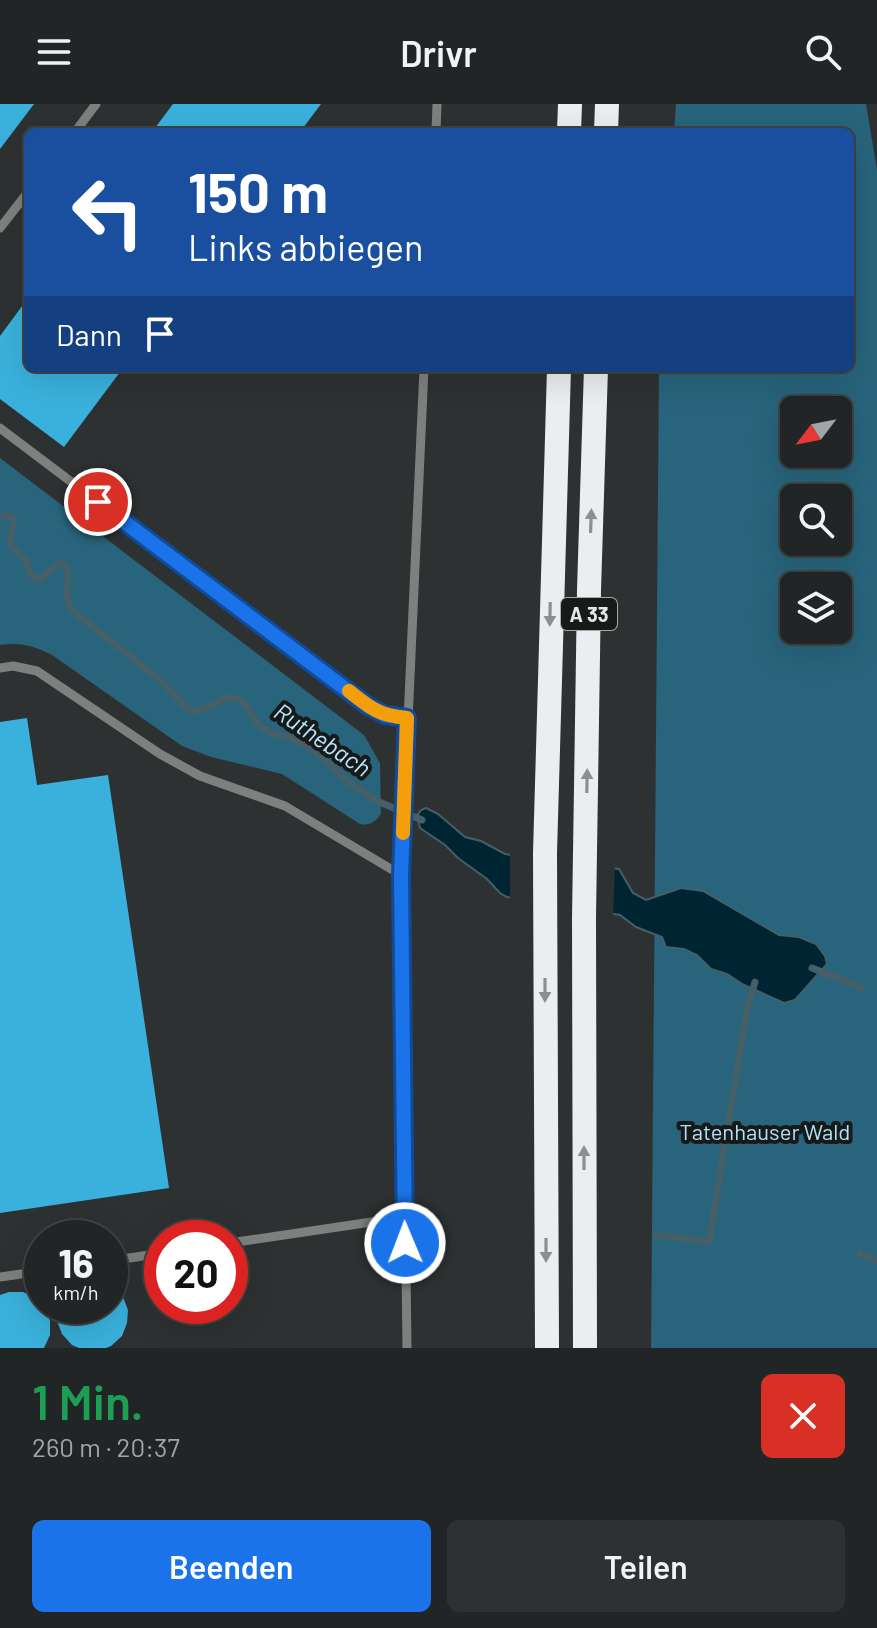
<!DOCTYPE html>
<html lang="de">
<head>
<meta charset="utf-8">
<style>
  :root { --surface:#222526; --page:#2e3132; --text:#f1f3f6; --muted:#a2a5a7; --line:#3f4243; --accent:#1a73e8 }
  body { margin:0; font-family:Barlow,sans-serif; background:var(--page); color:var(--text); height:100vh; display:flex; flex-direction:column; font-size:30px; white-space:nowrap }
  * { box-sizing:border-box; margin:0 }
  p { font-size:26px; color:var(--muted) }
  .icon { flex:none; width:44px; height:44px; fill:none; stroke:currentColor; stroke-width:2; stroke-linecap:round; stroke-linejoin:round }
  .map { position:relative; height:1244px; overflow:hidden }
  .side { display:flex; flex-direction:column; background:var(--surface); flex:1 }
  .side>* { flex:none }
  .banner { position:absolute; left:24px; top:24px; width:830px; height:244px; border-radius:12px; box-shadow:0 8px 32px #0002,0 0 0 2px var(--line); background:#1a4fa0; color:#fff; overflow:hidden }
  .needle { width:52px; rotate:238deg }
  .tools { position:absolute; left:780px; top:292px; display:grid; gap:16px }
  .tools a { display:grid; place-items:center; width:72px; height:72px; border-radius:12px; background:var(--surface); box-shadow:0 8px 32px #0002,0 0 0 2px var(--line); font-size:40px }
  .speed { position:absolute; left:24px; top:1116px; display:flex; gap:16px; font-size:40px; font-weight:700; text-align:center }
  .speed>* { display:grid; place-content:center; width:104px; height:104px; border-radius:50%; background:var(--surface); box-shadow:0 8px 32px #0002,0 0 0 2px var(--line); line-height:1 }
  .speed small { font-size:20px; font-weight:400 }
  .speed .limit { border:12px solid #d22; background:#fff; color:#111 }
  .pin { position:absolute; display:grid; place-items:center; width:68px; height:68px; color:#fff; margin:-34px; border:4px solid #fff; border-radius:50%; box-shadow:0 2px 8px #0007 }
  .me { position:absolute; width:88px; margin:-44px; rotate:359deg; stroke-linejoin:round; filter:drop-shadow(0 0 6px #0008) }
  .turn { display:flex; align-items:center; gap:28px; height:168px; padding:0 32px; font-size:36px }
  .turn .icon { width:104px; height:104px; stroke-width:2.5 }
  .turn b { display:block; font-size:56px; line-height:68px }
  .then { display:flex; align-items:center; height:76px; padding:0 32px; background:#0003; gap:16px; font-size:30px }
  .round { display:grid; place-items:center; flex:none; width:84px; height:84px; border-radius:12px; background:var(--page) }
  .overview { display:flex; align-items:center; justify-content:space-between; height:136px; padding:0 32px }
  h1 { font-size:48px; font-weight:600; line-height:60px; color:#1e9e55 }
  .action { display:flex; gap:16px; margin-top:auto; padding:16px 32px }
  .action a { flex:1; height:92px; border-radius:12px; background:var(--accent); color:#fff; font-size:32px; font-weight:600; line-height:92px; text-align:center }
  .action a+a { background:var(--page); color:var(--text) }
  header { display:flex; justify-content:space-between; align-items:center; height:104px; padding:0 32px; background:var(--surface); font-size:36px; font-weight:600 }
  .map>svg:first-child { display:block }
  .forest { fill:#28647b; fill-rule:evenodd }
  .water { fill:#002532; stroke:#455f68; stroke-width:2 }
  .pier { fill:#2e3132 }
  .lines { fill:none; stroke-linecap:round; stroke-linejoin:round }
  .stream { stroke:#455f68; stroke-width:7 }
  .building { fill:#3ab1dc }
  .service { stroke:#7e8080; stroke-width:9 }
  .motorway { stroke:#ebeef0; stroke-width:24 }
  .oneway { fill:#8c8e8f }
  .route-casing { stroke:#114b97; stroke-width:20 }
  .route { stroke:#1a73e8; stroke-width:14 }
  .slow { stroke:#f59e0b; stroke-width:14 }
  .labels { text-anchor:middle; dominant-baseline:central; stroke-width:8; stroke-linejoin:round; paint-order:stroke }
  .shield { fill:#181919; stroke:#a8a8a9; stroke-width:2 }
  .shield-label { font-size:20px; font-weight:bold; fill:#e5e6e7 }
  .park-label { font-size:22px; fill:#afe1f7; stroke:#181919 }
  .water-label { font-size:24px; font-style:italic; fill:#b6e9ff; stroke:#181919 }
</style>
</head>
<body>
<header><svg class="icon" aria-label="menu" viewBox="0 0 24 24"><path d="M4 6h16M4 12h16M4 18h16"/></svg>Drivr<svg class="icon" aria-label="search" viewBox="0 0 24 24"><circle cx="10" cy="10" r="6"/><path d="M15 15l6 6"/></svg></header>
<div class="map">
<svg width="877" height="1244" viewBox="0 0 877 1244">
  <rect width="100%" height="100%" fill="#2e3132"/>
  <g class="forest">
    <path d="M676 0H866L877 66V1244H651L659 264H850V28H674ZM794 306H838V350H794ZM794 394H838V438H794ZM794 482H838V526H794Z"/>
    <path d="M0 354 364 631 380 659 381 710C375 718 370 722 360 720L282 670 211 653 182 642 52 551C34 542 21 538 0 541Z"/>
  </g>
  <polygon class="water" points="426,704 438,710 465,733 481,737 505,750 619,765 633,789 646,796 681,784 703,787 779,831 799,833 816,840 825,852 827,860 795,896 784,899 742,880 727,870 711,865 697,851 684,845 666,843 662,833 636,823 620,811 507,793 500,789 487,775 458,754 445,741 420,724 417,712 421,706"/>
  <polygon class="pier" points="510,747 615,760 613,814 510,798"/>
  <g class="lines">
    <g class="stream">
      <path d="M0 413 8 411 13 414C14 423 9 432 11 441 14 449 21 449 25 455 32 466 24 469 39 476L60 459 67 462C71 480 61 492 74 508L160 576 188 605 197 607 209 603 225 594H235L243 598 259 621 270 629 289 633 309 643 321 652 346 676 377 697 422 716"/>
      <polyline points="812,864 862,884"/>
      <polyline points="656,1131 709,1138 747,904 755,878"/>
      <polyline points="860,1149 877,1157"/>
    </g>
  </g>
  <g class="building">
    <polygon points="0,0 34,0 0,45"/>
    <polygon points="173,0 321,0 300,28 152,28"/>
    <polygon points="28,194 28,264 123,264 64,343 0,295 0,232"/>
    <polygon points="27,614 37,681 108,671 169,1084 0,1109 0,618"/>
    <polygon points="110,1181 123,1193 128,1206 127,1219 122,1232 111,1242 106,1244 79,1244 72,1241 62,1230 57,1217 58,1202 110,1202"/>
    <polygon points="9,1188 23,1188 36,1194 45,1204 50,1217 50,1231 44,1244 0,1244 0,1191"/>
  </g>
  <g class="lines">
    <g class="service">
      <polyline points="75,28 96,0"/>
      <polyline points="436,28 437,0"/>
      <polyline points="0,124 28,88"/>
      <polyline points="0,324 368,602 385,611 407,614"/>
      <polyline points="0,564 13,562 37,567 160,650 200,672 285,702 401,771 407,1244"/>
      <polyline points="401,771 424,264"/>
      <polyline points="230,1139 405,1113"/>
      <polyline points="110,1157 162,1149"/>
      <polyline points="0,1173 42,1167"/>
    </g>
    <g class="motorway">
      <polyline points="569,28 570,0"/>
      <polyline points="606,28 607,0"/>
      <polyline points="547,1244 545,749 559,264"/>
      <polyline points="585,1244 584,814 589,486 596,264"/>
    </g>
  </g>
  <defs><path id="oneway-solid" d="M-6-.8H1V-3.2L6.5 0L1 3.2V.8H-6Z" transform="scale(2)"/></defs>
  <g class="oneway">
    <use href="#oneway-solid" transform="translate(591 417) rotate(-88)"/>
    <use href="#oneway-solid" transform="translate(550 510) rotate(91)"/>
    <use href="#oneway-solid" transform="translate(587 677) rotate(-89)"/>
    <use href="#oneway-solid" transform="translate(545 886) rotate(90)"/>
    <use href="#oneway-solid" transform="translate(584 1054) rotate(-90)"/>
    <use href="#oneway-solid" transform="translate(546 1146) rotate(90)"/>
  </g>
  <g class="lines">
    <g class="route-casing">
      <polyline id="route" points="98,398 368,602 385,611 407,614 401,771 405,1139"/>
    </g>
    <use href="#route" class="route"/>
    <path class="slow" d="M349 587C372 605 378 611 407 614L403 729"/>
  </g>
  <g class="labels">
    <rect class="shield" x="561" y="494" width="56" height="32" rx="6"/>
    <g class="shield-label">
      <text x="589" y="510">A 33</text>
    </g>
    <g class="park-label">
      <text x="765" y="1027">Tatenhauser Wald</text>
    </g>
    <g class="water-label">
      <text transform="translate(323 635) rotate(34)">Ruthebach</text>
    </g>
  </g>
</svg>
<div class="tools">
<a><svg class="needle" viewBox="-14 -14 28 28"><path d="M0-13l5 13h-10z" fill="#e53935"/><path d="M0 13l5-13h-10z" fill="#a2a5a7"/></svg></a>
<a><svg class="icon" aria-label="search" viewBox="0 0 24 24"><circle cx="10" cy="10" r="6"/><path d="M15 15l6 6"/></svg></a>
<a><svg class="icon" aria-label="layers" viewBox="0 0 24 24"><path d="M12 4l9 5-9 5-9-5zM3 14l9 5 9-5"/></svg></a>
</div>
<div class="speed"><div>16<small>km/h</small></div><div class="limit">20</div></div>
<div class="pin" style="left:98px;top:398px;background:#d93025"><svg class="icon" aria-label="arrive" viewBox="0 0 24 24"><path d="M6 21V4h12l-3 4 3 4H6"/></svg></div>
<svg class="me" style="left:405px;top:1139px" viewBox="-20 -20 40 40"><circle r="17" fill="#1a73e8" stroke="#fff" stroke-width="3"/><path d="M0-11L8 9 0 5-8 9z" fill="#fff"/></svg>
<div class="banner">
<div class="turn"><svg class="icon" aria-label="left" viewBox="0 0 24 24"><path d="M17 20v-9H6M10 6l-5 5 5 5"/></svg><div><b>150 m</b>Links abbiegen</div></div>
<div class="then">Dann<svg class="icon" aria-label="arrive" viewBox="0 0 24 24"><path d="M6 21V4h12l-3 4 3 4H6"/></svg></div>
</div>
</div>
<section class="side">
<div class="overview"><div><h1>1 Min.</h1><p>260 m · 20:37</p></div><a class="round" style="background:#d93025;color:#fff"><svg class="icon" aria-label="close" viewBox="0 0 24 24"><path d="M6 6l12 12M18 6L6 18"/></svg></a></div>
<div class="action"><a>Beenden</a><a>Teilen</a></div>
</section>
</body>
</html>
